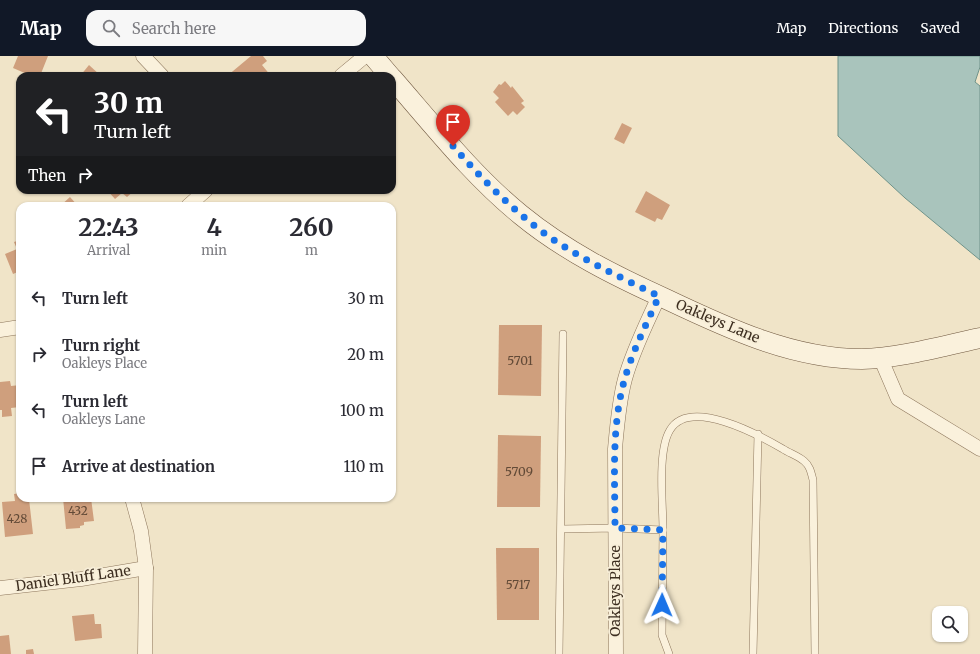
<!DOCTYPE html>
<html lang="en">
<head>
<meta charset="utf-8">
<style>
  :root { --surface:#fff; --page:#f7f7f7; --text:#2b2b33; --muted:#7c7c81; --accent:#111827 }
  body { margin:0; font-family:Merriweather,serif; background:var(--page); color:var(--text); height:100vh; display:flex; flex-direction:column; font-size:15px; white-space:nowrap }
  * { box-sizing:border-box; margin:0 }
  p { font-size:13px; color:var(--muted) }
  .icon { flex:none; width:22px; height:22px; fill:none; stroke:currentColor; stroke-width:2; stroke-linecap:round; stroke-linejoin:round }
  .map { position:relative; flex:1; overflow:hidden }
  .details { position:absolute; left:16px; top:146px; width:380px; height:300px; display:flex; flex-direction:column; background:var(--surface); border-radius:12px; box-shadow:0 1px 3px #0004 }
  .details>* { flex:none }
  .hud { position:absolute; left:16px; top:16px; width:380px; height:122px; border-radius:12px; box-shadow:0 1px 3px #0004; background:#202124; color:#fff; overflow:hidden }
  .buttons { position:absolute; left:932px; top:550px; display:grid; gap:8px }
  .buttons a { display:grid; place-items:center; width:36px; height:36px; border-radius:8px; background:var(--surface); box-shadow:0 1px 3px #0004; font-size:20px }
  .pin { position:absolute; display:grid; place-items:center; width:34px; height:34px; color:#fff; margin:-41px -17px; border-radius:50% 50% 50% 0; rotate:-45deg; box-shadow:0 0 4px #0007 }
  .pin .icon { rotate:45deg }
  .me { position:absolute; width:44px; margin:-22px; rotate:1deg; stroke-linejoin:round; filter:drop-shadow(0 0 3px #0008) }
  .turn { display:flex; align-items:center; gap:14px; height:84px; padding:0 12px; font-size:18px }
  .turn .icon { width:52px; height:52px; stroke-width:2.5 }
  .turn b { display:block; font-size:28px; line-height:34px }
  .then { display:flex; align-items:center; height:38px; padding:0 12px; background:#0003; gap:8px; font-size:15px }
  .eta { display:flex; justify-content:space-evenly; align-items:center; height:68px; text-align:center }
  .eta b { font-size:24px; font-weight:700; line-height:28px }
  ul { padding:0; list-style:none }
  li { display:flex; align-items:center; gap:12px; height:56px; padding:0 12px }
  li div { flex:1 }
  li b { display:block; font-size:15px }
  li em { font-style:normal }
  header { display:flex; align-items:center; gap:24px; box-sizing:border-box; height:56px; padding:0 20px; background:var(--accent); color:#fff }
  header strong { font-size:19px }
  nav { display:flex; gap:22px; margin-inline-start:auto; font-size:14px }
  .search { width:280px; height:36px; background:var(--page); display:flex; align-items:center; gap:10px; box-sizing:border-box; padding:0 14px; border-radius:12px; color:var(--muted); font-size:15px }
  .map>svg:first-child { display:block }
  .water { fill:#a9c4bc; stroke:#6f938a }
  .building { fill:#cf9f7d }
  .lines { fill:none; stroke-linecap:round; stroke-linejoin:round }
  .lane-casing { stroke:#8d765c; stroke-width:8 }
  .street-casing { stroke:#8d765c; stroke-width:15 }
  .secondary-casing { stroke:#6f573f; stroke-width:21 }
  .lane { stroke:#faf1dc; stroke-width:7 }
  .street { stroke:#faf1dc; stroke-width:14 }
  .secondary { stroke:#faf1dc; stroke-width:20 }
  .route { stroke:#1a73e8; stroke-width:7; stroke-dasharray:0 12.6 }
  .labels { text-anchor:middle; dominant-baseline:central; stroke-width:3.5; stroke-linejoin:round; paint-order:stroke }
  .number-label { font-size:12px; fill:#624a37 }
  .street-label { font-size:14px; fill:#3d2e20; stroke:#f7eed8 }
</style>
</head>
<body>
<header>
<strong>Map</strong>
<div class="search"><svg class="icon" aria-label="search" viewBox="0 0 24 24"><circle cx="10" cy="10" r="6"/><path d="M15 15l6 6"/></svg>Search here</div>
<nav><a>Map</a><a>Directions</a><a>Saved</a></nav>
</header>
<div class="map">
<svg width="980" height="598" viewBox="0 0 980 598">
  <rect width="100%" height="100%" fill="#f0e4c8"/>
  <polygon class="water" points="838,0 980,0 980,11 975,26 980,30 980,204 905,142 838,80"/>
  <g class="building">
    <polygon points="18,0 48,0 40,20 26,20 27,18 13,12"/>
    <polygon points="251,0 263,0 267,5 262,9 271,20 227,20"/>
    <polygon points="89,9 100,19 100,20 80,20"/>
    <polygon points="505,25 511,32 512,30 524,45 521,47 525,51 517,59 513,55 508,60 495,46 499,42 493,36 499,28 501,29"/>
    <polygon points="622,67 632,72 624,88 614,83"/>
    <polygon points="107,134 135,134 127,141 122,137 115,143"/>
    <polygon points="646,135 670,149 662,164 657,162 655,166 635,156"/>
    <polygon points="70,141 78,150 60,150"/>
    <polygon points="20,184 20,215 13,218 5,198 17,193 14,186"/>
    <polygon points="499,269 542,269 541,340 498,339"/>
    <polygon points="10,325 11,330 20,329 20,351 11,352 12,360 2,361 2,354 0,354 0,326"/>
    <polygon points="498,379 541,380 540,451 497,451"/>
    <polygon points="20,437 20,442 29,443 33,478 5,481 2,446 15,445 14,438"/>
    <polygon points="63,442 91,442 94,465 84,466 84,469 80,470 80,472 66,473"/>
    <polygon points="496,492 539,492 539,564 497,564"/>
    <polygon points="94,558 95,568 101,568 102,582 75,585 72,560"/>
    <polygon points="9,579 11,598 0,598 0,580"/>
    <polygon points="33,593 34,598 26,598 26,594"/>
  </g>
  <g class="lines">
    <g class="lane-casing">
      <g id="lane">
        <path d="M562 473 615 472 663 474C663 448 657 395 670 374 690 341 759 379 783 393 789 397 798 400 804 405 810 410 811 416 813 424L815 598"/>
        <polyline points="663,474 662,579 669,598"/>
        <polyline points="559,598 563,278"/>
        <polyline points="753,598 758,378"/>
      </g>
    </g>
    <g class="street-casing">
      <g id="street">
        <polyline points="143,0 162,20"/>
        <polyline points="341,20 365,0"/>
        <polyline points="188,150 206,134"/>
        <polyline points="0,274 20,271"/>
        <polyline points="880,301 898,343 980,393"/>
        <polyline points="132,442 141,475 146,512 145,598"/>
        <polyline points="0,532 81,523 146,512"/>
        <path d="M616 598 615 393C617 370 619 345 625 323 633 294 647 267 659 240"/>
      </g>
    </g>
    <g class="secondary-casing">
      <g id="secondary">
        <polyline points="373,0 390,20"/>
        <path d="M392 22C433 69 473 120 521 159 565 195 615 220 666 243 727 272 793 303 862 303 901 302 942 290 980 282"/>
      </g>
    </g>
    <use href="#lane" class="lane"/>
    <use href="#street" class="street"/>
    <use href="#secondary" class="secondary"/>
  </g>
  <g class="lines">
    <path class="route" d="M453 90C483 124 514 156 551 182 585 205 622 222 659 240 647 267 633 294 625 322 611 370 615 422 615 472L663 474 662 549"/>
  </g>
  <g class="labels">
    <g class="number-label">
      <text x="520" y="304">5701</text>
      <text x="519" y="415">5709</text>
      <text x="78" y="454">432</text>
      <text x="17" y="462">428</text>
      <text x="518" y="528">5717</text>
    </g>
    <g class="street-label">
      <text transform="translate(718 265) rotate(23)">Oakleys Lane</text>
      <text transform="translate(73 522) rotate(-8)">Daniel Bluff Lane</text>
      <text transform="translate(615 535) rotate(-90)">Oakleys Place</text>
    </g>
  </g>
</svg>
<div class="buttons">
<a><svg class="icon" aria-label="search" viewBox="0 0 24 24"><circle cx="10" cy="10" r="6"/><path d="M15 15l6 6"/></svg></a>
</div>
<div class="pin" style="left:453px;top:90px;background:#d93025"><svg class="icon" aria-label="arrive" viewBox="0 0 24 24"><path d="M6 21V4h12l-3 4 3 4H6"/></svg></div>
<svg class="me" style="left:662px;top:549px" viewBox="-20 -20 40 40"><path d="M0-17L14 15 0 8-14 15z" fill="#1a73e8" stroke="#fff" stroke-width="4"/></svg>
<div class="hud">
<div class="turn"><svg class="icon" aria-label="left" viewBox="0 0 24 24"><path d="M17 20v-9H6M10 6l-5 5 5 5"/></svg><div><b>30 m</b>Turn left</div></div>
<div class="then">Then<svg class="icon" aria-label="right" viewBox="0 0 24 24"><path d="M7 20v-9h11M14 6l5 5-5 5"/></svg></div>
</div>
<section class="details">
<div class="eta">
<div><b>22:43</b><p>Arrival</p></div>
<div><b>4</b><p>min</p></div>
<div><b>260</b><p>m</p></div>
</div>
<ul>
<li><svg class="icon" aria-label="left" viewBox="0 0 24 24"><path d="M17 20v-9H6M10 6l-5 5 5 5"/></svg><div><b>Turn left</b></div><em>30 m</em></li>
<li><svg class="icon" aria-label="right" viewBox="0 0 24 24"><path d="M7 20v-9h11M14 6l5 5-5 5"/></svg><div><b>Turn right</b><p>Oakleys Place</p></div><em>20 m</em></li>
<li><svg class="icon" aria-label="left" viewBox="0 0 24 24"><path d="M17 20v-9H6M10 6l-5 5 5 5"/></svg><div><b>Turn left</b><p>Oakleys Lane</p></div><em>100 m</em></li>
<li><svg class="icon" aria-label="arrive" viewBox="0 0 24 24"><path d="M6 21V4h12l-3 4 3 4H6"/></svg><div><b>Arrive at destination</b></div><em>110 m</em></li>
</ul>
</section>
</div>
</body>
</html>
